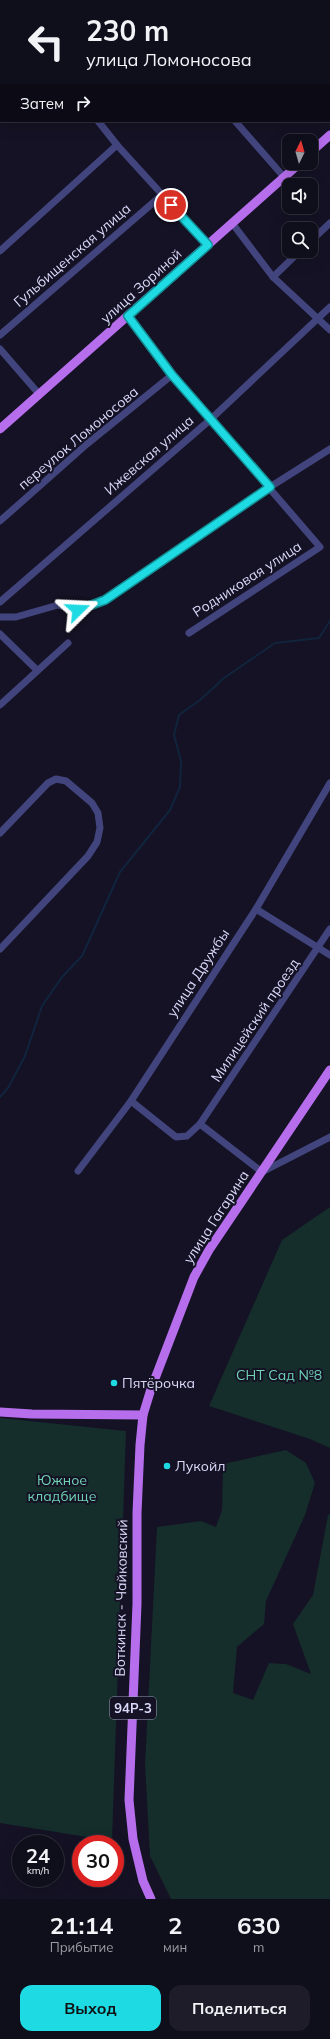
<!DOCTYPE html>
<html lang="ru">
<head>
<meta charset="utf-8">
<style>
  :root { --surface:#0f0e1b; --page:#1d1c28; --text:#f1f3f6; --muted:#9b9ca3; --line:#2f2e3a; --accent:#1ddae3 }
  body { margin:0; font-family:Mulish,sans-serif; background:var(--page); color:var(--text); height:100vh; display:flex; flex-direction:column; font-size:15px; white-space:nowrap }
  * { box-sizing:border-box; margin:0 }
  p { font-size:13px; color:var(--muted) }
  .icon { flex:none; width:22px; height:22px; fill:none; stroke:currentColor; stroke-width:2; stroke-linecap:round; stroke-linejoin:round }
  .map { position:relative; height:1899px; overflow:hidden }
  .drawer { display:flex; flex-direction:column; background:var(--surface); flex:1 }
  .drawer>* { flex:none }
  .banner { position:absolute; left:0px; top:0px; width:330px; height:122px; box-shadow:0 4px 16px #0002,0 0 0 1px var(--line); background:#0f0e1b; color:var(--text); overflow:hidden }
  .needle { width:26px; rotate:5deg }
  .fabs { position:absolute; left:282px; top:134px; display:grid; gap:8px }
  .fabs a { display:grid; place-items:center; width:36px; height:36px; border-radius:8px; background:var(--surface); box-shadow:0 4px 16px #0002,0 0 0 1px var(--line); font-size:20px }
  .speed { position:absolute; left:12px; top:1835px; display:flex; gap:8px; font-size:20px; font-weight:700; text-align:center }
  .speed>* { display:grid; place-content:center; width:52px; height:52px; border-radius:50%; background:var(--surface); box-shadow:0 4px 16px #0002,0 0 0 1px var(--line); line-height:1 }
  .speed small { font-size:10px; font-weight:400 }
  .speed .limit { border:6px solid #d22; background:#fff; color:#111 }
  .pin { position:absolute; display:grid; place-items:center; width:34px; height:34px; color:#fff; margin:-17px; border:2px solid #fff; border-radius:50%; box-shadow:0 1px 4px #0007 }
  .me { position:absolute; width:44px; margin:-22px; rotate:69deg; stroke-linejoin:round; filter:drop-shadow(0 0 3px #0008) }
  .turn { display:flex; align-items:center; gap:14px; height:84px; padding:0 20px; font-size:18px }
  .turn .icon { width:52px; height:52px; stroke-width:2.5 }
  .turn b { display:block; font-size:28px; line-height:34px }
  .then { display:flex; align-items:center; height:38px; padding:0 20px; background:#0003; gap:8px; font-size:15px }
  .eta { display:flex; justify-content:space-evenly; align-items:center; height:68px; text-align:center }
  .eta b { font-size:24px; font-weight:700; line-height:28px }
  .action { display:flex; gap:8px; margin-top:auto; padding:8px 20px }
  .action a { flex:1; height:46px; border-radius:12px; background:var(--accent); color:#111; font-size:16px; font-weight:700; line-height:46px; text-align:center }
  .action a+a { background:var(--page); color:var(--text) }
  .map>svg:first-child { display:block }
  .green { fill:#152d2b }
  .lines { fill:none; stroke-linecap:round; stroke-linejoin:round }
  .stream { stroke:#11243e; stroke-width:2 }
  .minor { stroke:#42447d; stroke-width:7 }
  .major { stroke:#b66eed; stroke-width:9 }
  .route-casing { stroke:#138e94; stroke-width:10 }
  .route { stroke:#1ddae3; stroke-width:7 }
  .poi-dot { fill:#1ddae3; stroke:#141224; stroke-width:1.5 }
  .labels { text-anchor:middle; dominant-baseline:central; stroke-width:4; stroke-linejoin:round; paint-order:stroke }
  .shield { fill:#141224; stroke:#9f9dba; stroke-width:1 }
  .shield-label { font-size:13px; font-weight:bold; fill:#dbd9fa }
  .street-label { font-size:14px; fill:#dbd9fa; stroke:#141224 }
  .park-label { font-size:14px; fill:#6ed2b3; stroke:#141224 }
  .poi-label { font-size:14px; fill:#dbd9fa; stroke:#141224; text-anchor:start }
</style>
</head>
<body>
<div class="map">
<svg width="330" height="1899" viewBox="0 0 330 1899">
  <rect width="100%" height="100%" fill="#141224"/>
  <g class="green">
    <polygon points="330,1207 330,1448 310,1439 209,1406 282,1240"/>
    <polygon points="0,1418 126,1431 112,1841 0,1823"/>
    <polygon points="286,1450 306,1463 315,1483 305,1515 266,1601 264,1624 237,1647 233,1693 253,1700 269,1663 286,1664 311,1674 293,1624 313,1595 328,1515 330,1514 330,1899 171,1899 150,1856 145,1764 157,1527 201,1521 216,1527 222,1510 223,1464"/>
  </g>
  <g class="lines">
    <polyline class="stream" points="0,1097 8,1088 25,1056 42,1006 62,977 82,956 120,872 170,810 180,787 181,761 174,735 179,715 200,700 224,678 275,643 319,638 330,621"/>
    <g class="minor">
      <polyline points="16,0 16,1"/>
      <polyline points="128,0 129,1"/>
      <polyline points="329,4 330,5"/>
      <polyline points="98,121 117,145 208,245"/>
      <polyline points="235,121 284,177"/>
      <polyline points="232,223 273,277 330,330"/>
      <polyline points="311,241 330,223"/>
      <polyline points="0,251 117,145"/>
      <polyline points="273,277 300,251"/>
      <polyline points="128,316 172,375 320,547 189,633"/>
      <polyline points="0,335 162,195"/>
      <polyline points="0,349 39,394"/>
      <polyline points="0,521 87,444 172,375"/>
      <polyline points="0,602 211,419 330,307"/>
      <polyline points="0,617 16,617 58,605 78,610 105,600 270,487 330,449"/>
      <polyline points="0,634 37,670"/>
      <polyline points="0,705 68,643"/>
      <polyline points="0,833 48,783 56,779 66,781 92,803 98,813 100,828 97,842 88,856 0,949"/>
      <polyline points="256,909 330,955"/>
      <polyline points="131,1101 176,1137 187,1136 200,1124 262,1172 330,1137"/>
      <polyline points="200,1124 330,929"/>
      <polyline points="78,1171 131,1101 256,909 330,783"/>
    </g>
    <g class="major">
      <polyline points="63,1 64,0"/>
      <polyline points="0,48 1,48"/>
      <polyline points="311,152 330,135"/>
      <polyline points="0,429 300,163"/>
      <polyline points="0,1412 32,1414 143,1415"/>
      <polyline points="151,1899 143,1881 133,1839 129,1800 137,1604 137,1513 140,1445 143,1415 151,1389 194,1277 209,1250 330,1070"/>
    </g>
  </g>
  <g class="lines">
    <g class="route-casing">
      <polyline id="route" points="78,610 105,600 270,487 172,375 128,316 208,245 171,205"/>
    </g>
    <use href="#route" class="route"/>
  </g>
  <g class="poi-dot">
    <circle cx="114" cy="1383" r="4"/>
    <circle cx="167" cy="1466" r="4"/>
  </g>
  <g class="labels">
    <rect class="shield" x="110" y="1697" width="46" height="22" rx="3"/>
    <g class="shield-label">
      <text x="133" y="1708">94Р-3</text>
    </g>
    <g class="street-label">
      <text transform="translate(72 255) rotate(-41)">Гульбищенская улица</text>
      <text transform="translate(141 286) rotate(-42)">улица Зориной</text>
      <text transform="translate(78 438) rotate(-40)">переулок Ломоносова</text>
      <text transform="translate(149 455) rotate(-41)">Ижевская улица</text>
      <text transform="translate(247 579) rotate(-33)">Родниковая улица</text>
      <text transform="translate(198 973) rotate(-57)">улица Дружбы</text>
      <text transform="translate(255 1020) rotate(-56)">Милицейский проезд</text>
      <text transform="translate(216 1217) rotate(-57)">улица Гагарина</text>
      <text transform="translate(121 1598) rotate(-89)">Воткинск - Чайковский</text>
    </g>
    <g class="park-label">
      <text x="279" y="1375">СНТ Сад №8</text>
      <text x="62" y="1480">Южное<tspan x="62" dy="16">кладбище</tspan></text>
    </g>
    <g class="poi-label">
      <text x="122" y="1383">Пятёрочка</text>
      <text x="175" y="1466">Лукойл</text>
    </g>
  </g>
</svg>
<div class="fabs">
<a><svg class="needle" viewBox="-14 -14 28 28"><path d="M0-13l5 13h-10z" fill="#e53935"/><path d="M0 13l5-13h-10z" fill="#9b9ca3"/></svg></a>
<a><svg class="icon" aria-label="sound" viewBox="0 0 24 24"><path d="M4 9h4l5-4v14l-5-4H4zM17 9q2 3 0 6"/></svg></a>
<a><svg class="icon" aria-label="search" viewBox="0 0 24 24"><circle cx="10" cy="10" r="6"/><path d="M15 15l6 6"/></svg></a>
</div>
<div class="speed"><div>24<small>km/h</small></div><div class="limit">30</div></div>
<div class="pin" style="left:171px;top:205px;background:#d93025"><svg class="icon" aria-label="arrive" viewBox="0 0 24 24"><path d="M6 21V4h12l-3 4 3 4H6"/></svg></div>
<svg class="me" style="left:78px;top:610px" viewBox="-20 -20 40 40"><path d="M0-17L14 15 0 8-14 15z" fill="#1ddae3" stroke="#fff" stroke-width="4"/></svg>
<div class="banner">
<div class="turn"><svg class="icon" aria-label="left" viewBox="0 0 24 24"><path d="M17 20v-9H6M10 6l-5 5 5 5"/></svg><div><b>230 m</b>улица Ломоносова</div></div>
<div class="then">Затем<svg class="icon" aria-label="right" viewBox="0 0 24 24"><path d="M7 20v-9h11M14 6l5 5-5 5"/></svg></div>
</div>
</div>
<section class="drawer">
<div class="eta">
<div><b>21:14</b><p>Прибытие</p></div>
<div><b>2</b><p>мин</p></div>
<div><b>630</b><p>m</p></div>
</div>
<div class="action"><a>Выход</a><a>Поделиться</a></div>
</section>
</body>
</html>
